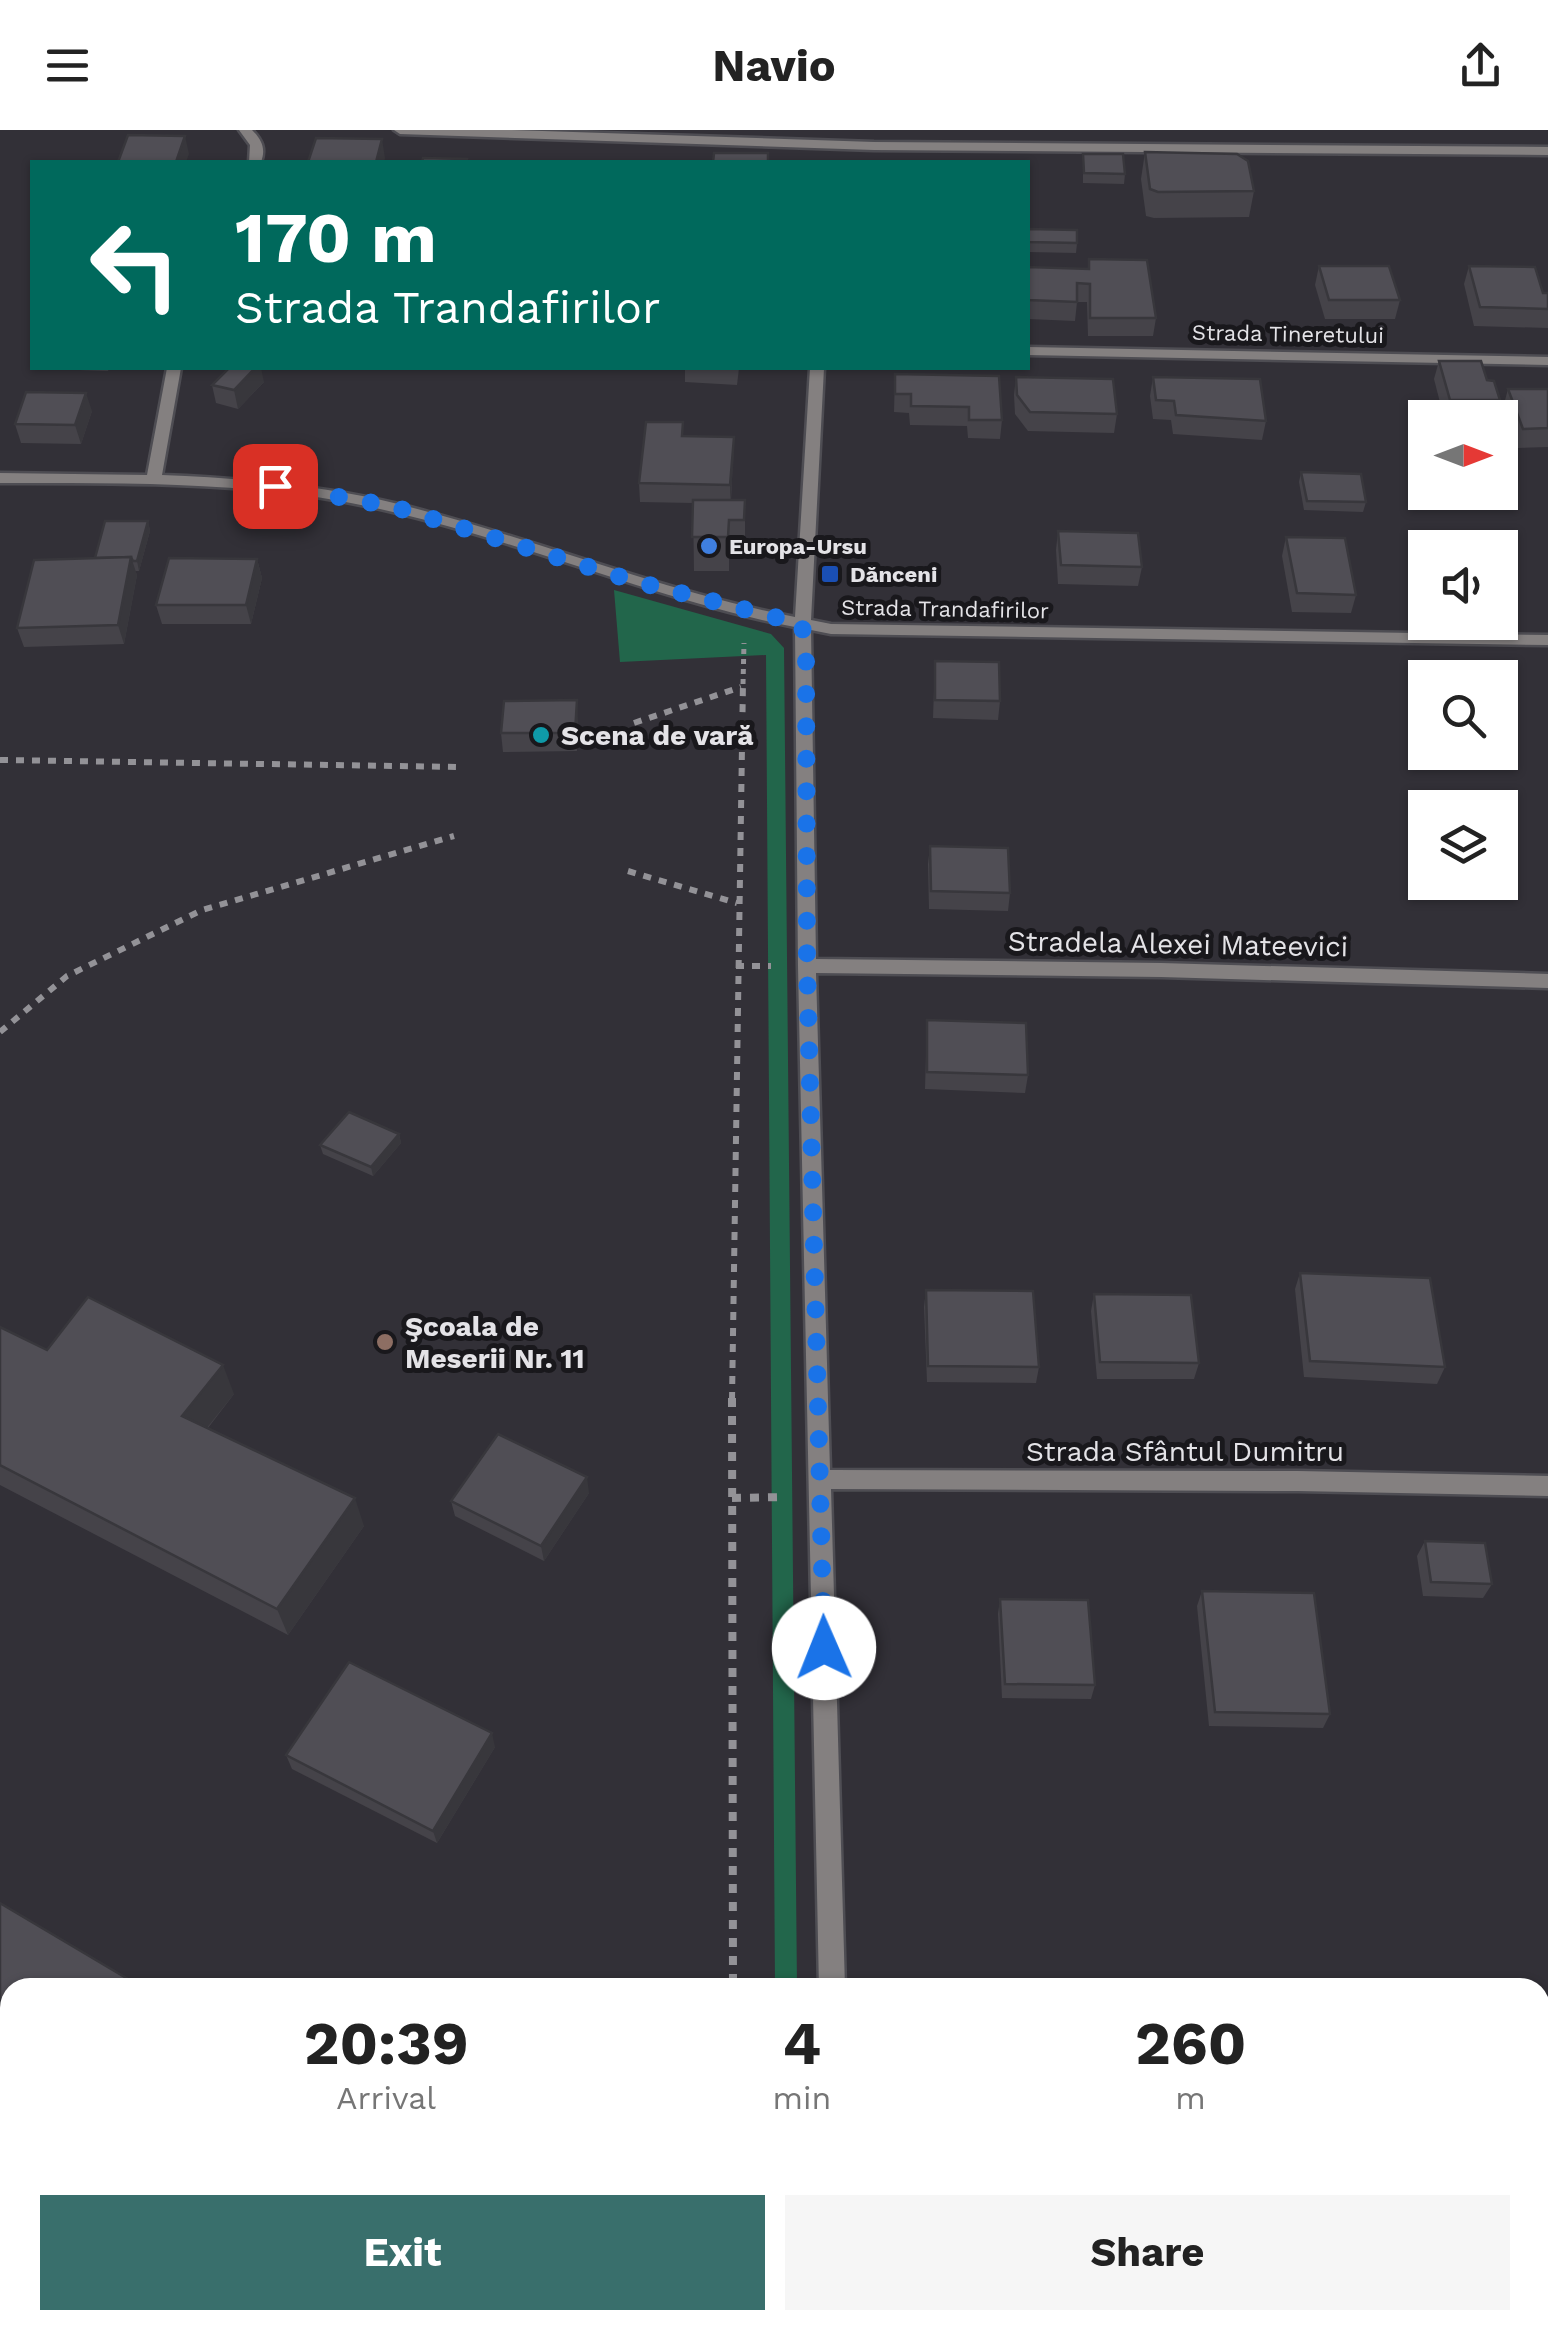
<!DOCTYPE html>
<html lang="en">
<head>
<meta charset="utf-8">
<style>
  :root { --surface:#fff; --page:#f6f6f6; --text:#222; --muted:#767676; --accent:#396f6c }
  body { margin:0; font-family:"Work Sans",sans-serif; background:var(--page); color:var(--text); height:100vh; display:flex; flex-direction:column; font-size:38px; white-space:nowrap }
  * { box-sizing:border-box; margin:0 }
  p { font-size:32px; color:var(--muted) }
  .icon { flex:none; width:55px; height:55px; fill:none; stroke:currentColor; stroke-width:2; stroke-linecap:round; stroke-linejoin:round }
  .map { position:relative; flex:1; overflow:hidden }
  .sheet { position:absolute; left:0px; top:1848px; width:1550px; height:352px; display:flex; flex-direction:column; background:var(--surface); border-radius:30px 30px 0 0; box-shadow:0 2px 8px #0004 }
  .sheet>* { flex:none }
  .banner { position:absolute; left:30px; top:30px; width:1000px; height:210px; border-radius:0px; box-shadow:0 2px 8px #0004; background:#00695c; color:#fff; overflow:hidden }
  .needle { width:65px; rotate:90deg }
  .fabs { position:absolute; left:1408px; top:270px; display:grid; gap:20px }
  .fabs a { display:grid; place-items:center; width:110px; height:110px; border-radius:0px; background:var(--surface); box-shadow:0 2px 8px #0004; font-size:50px }
  .pin { position:absolute; display:grid; place-items:center; width:85px; height:85px; color:#fff; margin:-42px; border-radius:20px; box-shadow:0 5px 15px #0006 }
  .me { position:absolute; width:110px; margin:-55px; rotate:359deg; stroke-linejoin:round; filter:drop-shadow(0 0 8px #0008) }
  .turn { display:flex; align-items:center; gap:35px; height:210px; padding:0 40px; font-size:45px }
  .turn .icon { width:130px; height:130px; stroke-width:2.5 }
  .turn b { display:block; font-size:70px; line-height:85px }
  .eta { display:flex; justify-content:space-evenly; align-items:center; height:170px; text-align:center }
  .eta b { font-size:60px; font-weight:700; line-height:70px }
  .primary-button { display:flex; gap:20px; margin-top:auto; padding:20px 40px }
  .primary-button a { flex:1; height:115px; border-radius:0px; background:var(--accent); color:#fff; font-size:40px; font-weight:700; line-height:115px; text-align:center }
  .primary-button a+a { background:var(--page); color:var(--text) }
  header { display:flex; justify-content:space-between; align-items:center; height:130px; padding:0 40px; background:var(--surface); font-size:45px; font-weight:700 }
  .map>svg:first-child { display:block }
  .green { fill:#22664b }
  .lines { fill:none; stroke-linecap:round; stroke-linejoin:round }
  .street-casing { stroke:#4e4d53; stroke-width:5 }
  .path-far2 { stroke:#939297; stroke-width:5; stroke-dasharray:5 5; stroke-linecap:butt }
  .path-far1 { stroke:#939297; stroke-width:6; stroke-dasharray:8 8; stroke-linecap:butt }
  .path { stroke:#939297; stroke-width:8; stroke-dasharray:9 9; stroke-linecap:butt }
  .street { fill:#848080; fill-rule:evenodd }
  .wall { fill:#454349 }
  .shaded-wall { fill:#38373c }
  .building { fill:#504e55; stroke:#38373c; stroke-width:2.5 }
  .route { stroke:#1a73e8; stroke-width:18; stroke-dasharray:0 32.4 }
  .shop-dot { fill:#3f7fe0; stroke:#19181c; stroke-width:4 }
  .transit-dot { fill:#1a4fb4; stroke:#19181c; stroke-width:4 }
  .culture-dot { fill:#0f9aa8; stroke:#19181c; stroke-width:4 }
  .education-dot { fill:#8d6e63; stroke:#19181c; stroke-width:4 }
  .labels { text-anchor:middle; dominant-baseline:central; stroke-width:10; stroke-linejoin:round; paint-order:stroke }
  .far-street-label { font-size:22px; fill:#e4e3e7; stroke:#19181c }
  .far-poi-label { font-size:22px; font-weight:bold; fill:#e4e3e7; stroke:#19181c; text-anchor:start }
  .poi-label { font-size:28px; font-weight:bold; fill:#e4e3e7; stroke:#19181c; text-anchor:start }
  .street-label { font-size:28px; fill:#e4e3e7; stroke:#19181c }
</style>
</head>
<body>
<header><svg class="icon" aria-label="menu" viewBox="0 0 24 24"><path d="M4 6h16M4 12h16M4 18h16"/></svg>Navio<svg class="icon" aria-label="share" viewBox="0 0 24 24"><path d="M12 15V3M7 8l5-5 5 5M5 13v7h14v-7"/></svg></header>
<div class="map">
<svg width="1548" height="2198" viewBox="0 0 1548 2198">
  <rect width="100%" height="100%" fill="#323037"/>
  <g class="green">
    <polygon points="614,460 771,504 784,518 797,1857 775,1857 766,525 620,532"/>
    <polygon points="1540,2008 1548,2008 1548,2198 912,2198 912,2190 1540,2190"/>
  </g>
  <g class="lines">
    <g class="street-casing">
      <g id="street">
        <path d="M239 0H252C262 10 266 19 261 32H249L250 15Z"/>
        <polygon points="394,0 512,0 874,12 1548,17 1548,25 874,20 400,4"/>
        <polygon points="1028,217 1548,227 1548,235 1028,225"/>
        <path d="M167 238H181L162 345C241 348 321 355 398 374 531 407 660 461 795 487L810 238H824L811 490 831 494 1548 505V515L831 504 811 500 816 829 1161 833 1548 844V858L1161 847 816 843 830 1340 1298 1341 1548 1346V1366L1298 1361 831 1359 845 1858H819L798 836 795 497C658 470 529 414 393 382 265 351 131 353 0 353V343L147 345Z"/>
        <rect x="826" y="2190" width="28" height="8"/>
      </g>
    </g>
    <polyline class="path-far2" points="743,554 744,513"/>
    <g class="path-far1">
      <polyline points="634,593 741,557"/>
      <polyline points="0,630 462,637"/>
      <polyline points="628,741 737,773"/>
      <polyline points="736,836 771,836"/>
      <polyline points="0,902 67,846 202,780 454,706"/>
      <polyline points="732,1270 743,551"/>
    </g>
    <g class="path">
      <polyline points="732,1268 733,1858"/>
      <polyline points="732,1368 785,1367"/>
      <polyline points="736,2190 736,2198"/>
    </g>
    <use href="#street" class="street"/>
  </g>
  <g class="wall">
    <polygon points="1145,22 1254,61 1249,87 1154,88 1146,86 1141,49"/>
    <polygon points="1083,24 1125,44 1124,54 1083,53"/>
    <polygon points="1028,99 1077,113 1076,123 1028,122"/>
    <polygon points="1089,129 1156,188 1153,206 1088,206 1087,172 1077,172 1075,191 1028,189 1028,137 1088,139"/>
    <polygon points="1319,136 1400,170 1395,189 1325,189 1315,155"/>
    <polygon points="1469,136 1543,163 1548,163 1548,198 1474,196 1464,154"/>
    <polygon points="1439,231 1487,250 1500,270 1495,288 1444,288 1434,249"/>
    <polygon points="685,238 739,238 737,255 685,252"/>
    <polygon points="50,239 50,238 109,238 108,241"/>
    <polygon points="895,244 1002,290 1000,309 968,308 967,296 910,295 909,283 894,282"/>
    <polygon points="1016,247 1117,284 1114,303 1028,301 1015,284 1014,265"/>
    <polygon points="1153,247 1266,291 1262,310 1173,304 1171,290 1153,289 1150,266"/>
    <polygon points="264,252 238,279 216,273 212,255"/>
    <polygon points="1508,259 1548,259 1548,317 1517,318 1503,278"/>
    <polygon points="92,281 81,314 21,313 15,294"/>
    <polygon points="683,306 734,307 731,370 745,370 745,425 729,425 729,441 694,441 693,373 640,372 639,353"/>
    <polygon points="1301,342 1366,372 1363,382 1304,380 1299,352"/>
    <polygon points="148,391 150,401 139,441 135,441 137,445 124,514 24,517 17,498 95,428"/>
    <polygon points="1058,401 1142,437 1138,456 1058,454 1056,420"/>
    <polygon points="1286,407 1356,465 1351,483 1292,482 1282,426"/>
    <polygon points="257,429 262,448 251,494 162,494 156,475"/>
    <polygon points="935,531 1000,571 998,590 933,588"/>
    <polygon points="578,589 577,621 503,622 501,603"/>
    <polygon points="930,716 1010,763 1008,781 929,779 928,734"/>
    <polygon points="927,890 1028,945 1025,963 925,959"/>
    <polygon points="399,1004 401,1013 373,1046 323,1024 320,1015"/>
    <polygon points="1300,1143 1445,1237 1437,1254 1304,1247 1295,1159"/>
    <polygon points="926,1160 1039,1237 1036,1253 927,1252 924,1177"/>
    <polygon points="1094,1164 1199,1233 1194,1249 1097,1249 1091,1181"/>
    <polygon points="0,1197 47,1220 234,1264 208,1298 364,1396 288,1505 0,1355"/>
    <polygon points="589,1363 544,1431 455,1386 451,1371"/>
    <polygon points="1425,1411 1492,1454 1483,1468 1423,1466 1417,1426"/>
    <polygon points="1202,1461 1330,1584 1323,1598 1209,1596 1197,1476"/>
    <polygon points="1000,1469 1095,1555 1091,1569 1002,1568 998,1484"/>
    <polygon points="495,1617 437,1713 292,1639 286,1625"/>
  </g>
  <g class="shaded-wall">
    <polygon points="185,6 189,24 186,32 176,32"/>
    <polygon points="382,9 385,28 384,32 376,32"/>
    <polygon points="255,238 261,238 264,252 238,279 234,260"/>
    <polygon points="86,263 92,281 81,314 75,295"/>
    <polygon points="734,307 734,326 730,374 730,355"/>
    <polygon points="148,391 150,401 139,441 137,431"/>
    <polygon points="131,427 137,445 124,514 118,495"/>
    <polygon points="257,429 262,448 251,494 246,475"/>
    <polygon points="577,570 578,589 577,621 575,603"/>
    <polygon points="399,1004 401,1013 373,1046 371,1037"/>
    <polygon points="223,1235 234,1264 194,1314 182,1286"/>
    <polygon points="587,1347 589,1363 544,1431 541,1416"/>
    <polygon points="355,1368 364,1396 288,1505 277,1479"/>
    <polygon points="492,1603 495,1617 437,1713 433,1701"/>
  </g>
  <g class="building">
    <polygon points="128,5 185,6 176,32 118,32"/>
    <polygon points="316,8 382,9 376,32 308,32"/>
    <polygon points="1145,22 1237,24 1248,31 1254,61 1158,62 1150,59"/>
    <polygon points="714,23 768,23 768,32 713,32"/>
    <polygon points="1083,24 1123,24 1125,44 1084,43"/>
    <polygon points="423,28 467,29 466,32 422,32"/>
    <polygon points="1028,99 1077,100 1077,113 1028,112"/>
    <polygon points="1089,129 1147,130 1156,188 1090,188 1090,154 1077,153 1077,172 1028,170 1028,137 1089,139"/>
    <polygon points="1319,136 1389,136 1400,170 1329,170"/>
    <polygon points="1469,136 1535,137 1543,163 1548,163 1548,179 1480,177"/>
    <polygon points="1439,231 1481,231 1487,250 1494,251 1500,270 1450,270"/>
    <polygon points="229,238 255,238 234,260 212,255"/>
    <polygon points="895,244 999,246 1002,290 969,290 969,277 911,276 911,264 895,264"/>
    <polygon points="1016,247 1113,249 1117,284 1030,282 1017,265"/>
    <polygon points="1153,247 1260,249 1266,291 1176,285 1174,271 1156,270"/>
    <polygon points="1508,259 1548,259 1548,298 1523,299"/>
    <polygon points="26,262 86,263 75,295 15,294"/>
    <polygon points="646,292 683,292 682,306 734,307 730,355 639,353"/>
    <polygon points="1301,342 1361,344 1366,372 1307,371"/>
    <polygon points="693,370 745,370 744,390 729,390 728,407 692,407"/>
    <polygon points="105,391 148,391 137,431 133,431 131,427 95,428"/>
    <polygon points="1058,401 1138,403 1142,437 1061,435"/>
    <polygon points="1286,407 1345,408 1356,465 1297,463"/>
    <polygon points="131,427 118,495 17,498 34,430"/>
    <polygon points="169,428 257,429 246,475 156,475"/>
    <polygon points="935,531 999,532 1000,571 935,570"/>
    <polygon points="577,570 575,603 501,603 504,571"/>
    <polygon points="930,716 1008,718 1010,763 931,761"/>
    <polygon points="927,890 1026,893 1028,945 927,942"/>
    <polygon points="349,982 399,1004 371,1037 320,1015"/>
    <polygon points="1300,1143 1430,1148 1445,1237 1310,1231"/>
    <polygon points="926,1160 1033,1161 1039,1237 928,1236"/>
    <polygon points="1094,1164 1191,1165 1199,1233 1100,1232"/>
    <polygon points="88,1167 223,1235 182,1286 355,1368 277,1479 0,1335 0,1197 47,1220"/>
    <polygon points="498,1304 587,1347 541,1416 451,1371"/>
    <polygon points="1425,1411 1485,1413 1492,1454 1431,1452"/>
    <polygon points="1202,1461 1314,1463 1330,1584 1215,1582"/>
    <polygon points="1000,1469 1088,1470 1095,1555 1005,1554"/>
    <polygon points="349,1532 492,1603 433,1701 286,1625"/>
    <polygon points="0,1773 143,1858 10,1858 10,2037 0,2031"/>
  </g>
  <g class="lines">
    <polyline class="route" points="275,356 391,376 634,451 802,494 806,530 807,836 824,1518"/>
  </g>
  <circle class="shop-dot" cx="709" cy="416" r="10"/>
  <rect class="transit-dot" x="820" y="434" width="20" height="20" rx="5"/>
  <circle class="culture-dot" cx="541" cy="605" r="10"/>
  <circle class="education-dot" cx="385" cy="1212" r="10"/>
  <g class="labels">
    <g class="far-street-label">
      <text transform="translate(1288 204) rotate(1)">Strada Tineretului</text>
      <text transform="translate(945 479) rotate(1)">Strada Trandafirilor</text>
    </g>
    <g class="far-poi-label">
      <text x="729" y="416">Europa-Ursu</text>
      <text x="850" y="444">Dănceni</text>
    </g>
    <g class="poi-label">
      <text x="561" y="605">Scena de vară</text>
      <text x="405" y="1196">Şcoala de<tspan x="405" dy="32">Meserii Nr. 11</tspan></text>
    </g>
    <g class="street-label">
      <text transform="translate(1178 814) rotate(1)">Stradela Alexei Mateevici</text>
      <text x="1185" y="1321">Strada Sfântul Dumitru</text>
    </g>
  </g>
</svg>
<div class="fabs">
<a><svg class="needle" viewBox="-14 -14 28 28"><path d="M0-13l5 13h-10z" fill="#e53935"/><path d="M0 13l5-13h-10z" fill="#767676"/></svg></a>
<a><svg class="icon" aria-label="sound" viewBox="0 0 24 24"><path d="M4 9h4l5-4v14l-5-4H4zM17 9q2 3 0 6"/></svg></a>
<a><svg class="icon" aria-label="search" viewBox="0 0 24 24"><circle cx="10" cy="10" r="6"/><path d="M15 15l6 6"/></svg></a>
<a><svg class="icon" aria-label="layers" viewBox="0 0 24 24"><path d="M12 4l9 5-9 5-9-5zM3 14l9 5 9-5"/></svg></a>
</div>
<div class="pin" style="left:275px;top:356px;background:#d93025"><svg class="icon" aria-label="arrive" viewBox="0 0 24 24"><path d="M6 21V4h12l-3 4 3 4H6"/></svg></div>
<svg class="me" style="left:824px;top:1518px" viewBox="-20 -20 40 40"><circle r="19" fill="#fff"/><path d="M0-13L10 11 0 6-10 11z" fill="#1a73e8"/></svg>
<div class="banner">
<div class="turn"><svg class="icon" aria-label="left" viewBox="0 0 24 24"><path d="M17 20v-9H6M10 6l-5 5 5 5"/></svg><div><b>170 m</b>Strada Trandafirilor</div></div>
</div>
<section class="sheet">
<div class="eta">
<div><b>20:39</b><p>Arrival</p></div>
<div><b>4</b><p>min</p></div>
<div><b>260</b><p>m</p></div>
</div>
<div class="primary-button"><a>Exit</a><a>Share</a></div>
</section>
</div>
</body>
</html>
